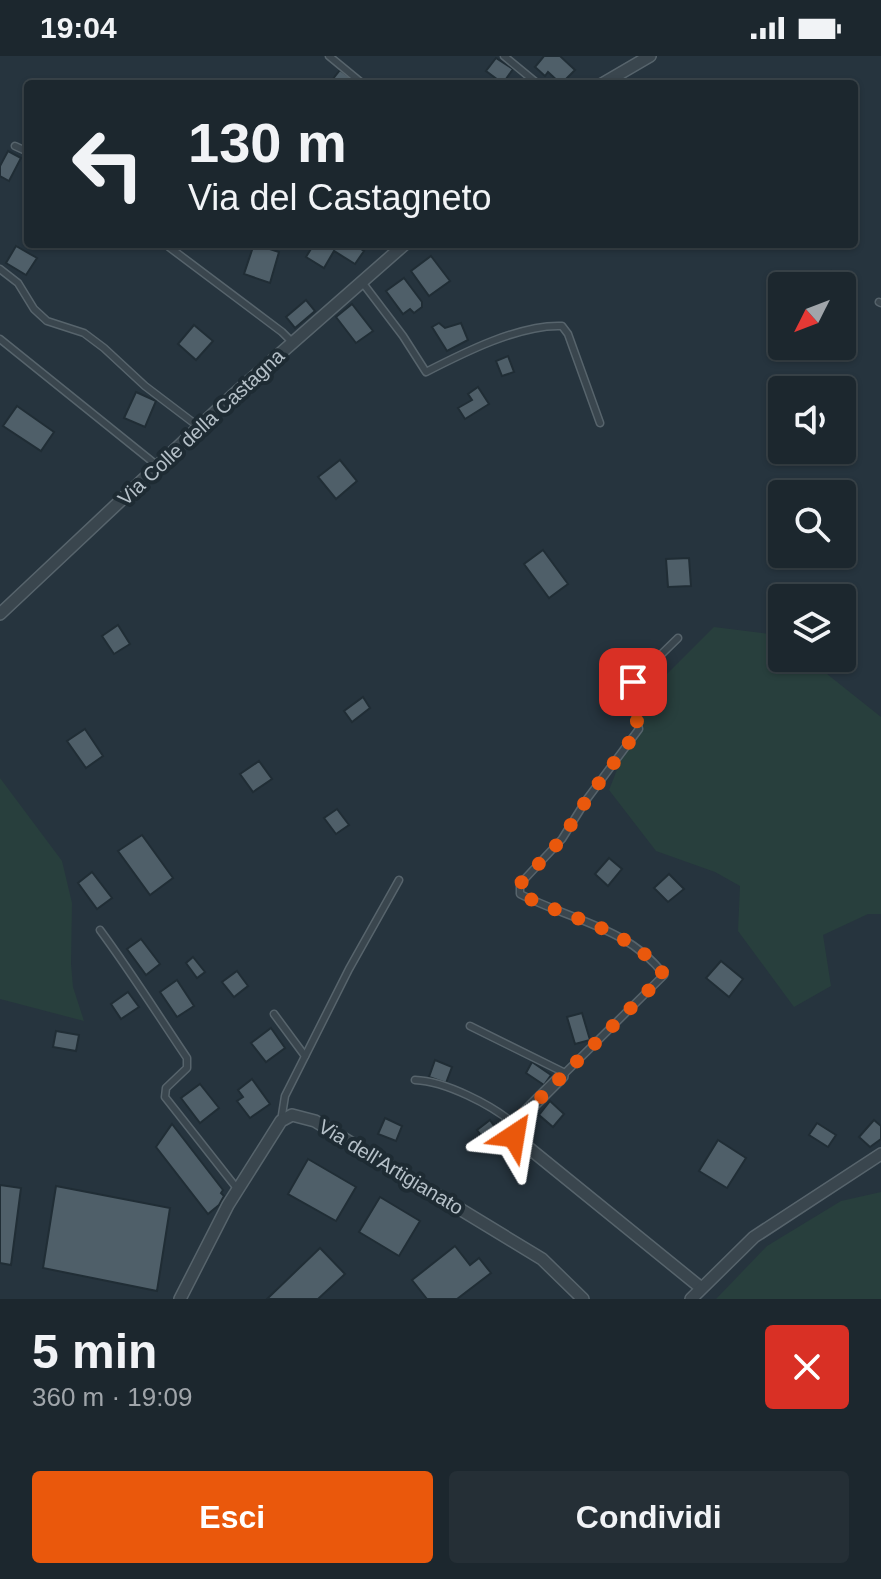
<!DOCTYPE html>
<html lang="it">
<head>
<meta charset="utf-8">
<style>
  :root { --surface:#1c272e; --page:#252f36; --text:#f1f3f6; --muted:#a0a5aa; --line:#3a444a; --accent:#ea580c }
  body { margin:0; font-family:Helvetica,sans-serif; background:var(--page); color:var(--text); height:100vh; display:flex; flex-direction:column; font-size:30px; white-space:nowrap }
  * { box-sizing:border-box; margin:0 }
  p { font-size:26px; color:var(--muted) }
  .icon { flex:none; width:44px; height:44px; fill:none; stroke:currentColor; stroke-width:2; stroke-linecap:round; stroke-linejoin:round }
  .map { position:relative; height:1243px; overflow:hidden }
  .details { display:flex; flex-direction:column; background:var(--surface); flex:1 }
  .details>* { flex:none }
  .guide { position:absolute; left:24px; top:24px; width:834px; height:168px; border-radius:8px; box-shadow:0 2px 6px #0004,0 0 0 2px var(--line); background:#1c272e; color:var(--text); overflow:hidden }
  .needle { width:52px; rotate:228deg }
  .controls { position:absolute; left:768px; top:216px; display:grid; gap:16px }
  .controls a { display:grid; place-items:center; width:88px; height:88px; border-radius:8px; background:var(--surface); box-shadow:0 2px 6px #0004,0 0 0 2px var(--line); font-size:40px }
  .pin { position:absolute; display:grid; place-items:center; width:68px; height:68px; color:#fff; margin:-34px; border-radius:16px; box-shadow:0 4px 12px #0006 }
  .me { position:absolute; width:88px; margin:-44px; rotate:33deg; stroke-linejoin:round; filter:drop-shadow(0 0 6px #0008) }
  .turn { display:flex; align-items:center; gap:28px; height:168px; padding:0 32px; font-size:36px }
  .turn .icon { width:104px; height:104px; stroke-width:2.5 }
  .turn b { display:block; font-size:56px; line-height:68px }
  .round { display:grid; place-items:center; flex:none; width:84px; height:84px; border-radius:8px; background:var(--page) }
  .overview { display:flex; align-items:center; justify-content:space-between; height:136px; padding:0 32px }
  h1 { font-size:48px; font-weight:700; line-height:60px }
  .cta { display:flex; gap:16px; margin-top:auto; padding:16px 32px }
  .cta a { flex:1; height:92px; border-radius:8px; background:var(--accent); color:#fff; font-size:32px; font-weight:700; line-height:92px; text-align:center }
  .cta a+a { background:var(--page); color:var(--text) }
  .status { display:flex; justify-content:space-between; align-items:center; height:56px; padding:0 40px; background:var(--surface); direction:ltr }
  .status svg { height:22px; fill:currentColor }
  .map>svg:first-child { display:block }
  .green { fill:#283f3d }
  .building { fill:#4f5f69; stroke:#202d35; stroke-width:2 }
  .lines { fill:none; stroke-linecap:round; stroke-linejoin:round }
  .lane-casing { stroke:#57646c; stroke-width:9 }
  .street-casing { stroke:#57646c; stroke-width:14 }
  .lane { stroke:#3a464e; stroke-width:6 }
  .street { stroke:#3a464e; stroke-width:11 }
  .route { stroke:#ea580c; stroke-width:14; stroke-dasharray:0 25.2 }
  .labels { text-anchor:middle; dominant-baseline:central; stroke-width:8; stroke-linejoin:round; paint-order:stroke }
  .street-label { font-size:20px; fill:#b6c1c9; stroke:#1e2b33 }
</style>
</head>
<body>
<div class="status"><b>19:04</b><svg viewBox="0 0 49 12"><path d="M0 12V9h3v3zM5 12V6h3v6zM10 12V3h3v9zM15 12V0h3v12zM26 1h20v11H26zM47 4h2v5h-2z"/></svg></div>
<div class="map">
<svg width="881" height="1243" viewBox="0 0 881 1243">
  <rect width="100%" height="100%" fill="#26343e"/>
  <g class="green">
    <polygon points="714,571 777,579 782,583 782,602 807,602 881,661 881,858 868,858 823,879 831,930 794,951 738,875 740,830 715,816 656,795 609,734 647,638"/>
    <polygon points="0,722 62,805 72,847 71,908 73,931 84,965 0,943"/>
    <polygon points="881,1136 881,1243 716,1243 767,1190 841,1145"/>
  </g>
  <g class="building">
    <polygon points="544,0 560,0 575,14 561,28 548,16 545,20 535,11"/>
    <polygon points="496,2 513,13 506,23 513,28 495,28 498,24 486,15"/>
    <polygon points="340,14 358,27 357,28 329,28"/>
    <polygon points="8,95 21,102 9,125 0,120 0,110"/>
    <polygon points="254,188 279,196 270,227 244,218"/>
    <polygon points="314,188 353,188 364,195 355,208 334,195 324,212 306,201"/>
    <polygon points="16,190 37,202 26,219 6,207"/>
    <polygon points="431,200 450,225 429,240 411,215"/>
    <polygon points="831,215 841,230 817,230 814,226"/>
    <polygon points="404,222 422,246 422,251 414,257 410,253 403,258 386,235"/>
    <polygon points="306,244 315,255 295,272 286,261"/>
    <polygon points="352,248 373,275 356,287 336,261"/>
    <polygon points="439,267 445,272 461,267 468,284 447,295 432,271"/>
    <polygon points="194,269 213,285 196,304 178,288"/>
    <polygon points="508,300 514,316 502,320 496,305"/>
    <polygon points="478,331 489,348 465,363 458,352 472,344 468,338"/>
    <polygon points="136,336 156,345 145,371 124,362"/>
    <polygon points="17,350 54,376 41,395 3,370"/>
    <polygon points="340,404 357,425 336,443 318,421"/>
    <polygon points="543,494 568,528 549,542 524,508"/>
    <polygon points="689,502 691,530 668,531 666,503"/>
    <polygon points="789,530 797,542 782,542 782,557 772,542"/>
    <polygon points="118,569 130,588 114,598 102,580"/>
    <polygon points="363,641 370,652 352,666 344,655"/>
    <polygon points="85,673 103,700 86,712 67,685"/>
    <polygon points="259,705 272,723 253,736 240,718"/>
    <polygon points="337,753 349,769 336,778 324,762"/>
    <polygon points="142,779 173,822 150,839 118,795"/>
    <polygon points="609,802 622,813 608,830 595,818"/>
    <polygon points="92,816 112,842 97,853 78,827"/>
    <polygon points="669,818 684,833 668,846 654,832"/>
    <polygon points="141,883 160,908 146,919 127,893"/>
    <polygon points="193,901 205,916 197,922 186,907"/>
    <polygon points="721,905 743,923 729,941 706,922"/>
    <polygon points="237,915 248,930 234,941 222,926"/>
    <polygon points="177,924 194,950 177,961 160,936"/>
    <polygon points="128,936 139,951 121,963 111,948"/>
    <polygon points="582,957 590,984 575,988 567,961"/>
    <polygon points="271,972 285,992 266,1006 251,987"/>
    <polygon points="56,975 79,979 76,995 53,991"/>
    <polygon points="435,1004 452,1011 446,1027 429,1021"/>
    <polygon points="532,1006 551,1019 544,1029 526,1017"/>
    <polygon points="252,1023 270,1048 250,1062 237,1045 243,1041 238,1034"/>
    <polygon points="200,1028 219,1052 200,1067 181,1042"/>
    <polygon points="550,1045 564,1058 553,1071 539,1059"/>
    <polygon points="385,1062 402,1070 396,1085 378,1078"/>
    <polygon points="490,1064 499,1077 487,1087 477,1074"/>
    <polygon points="874,1064 881,1070 881,1083 870,1091 859,1081"/>
    <polygon points="817,1067 836,1079 828,1091 809,1079"/>
    <polygon points="172,1068 223,1134 221,1137 224,1140 219,1149 208,1158 156,1091"/>
    <polygon points="718,1084 746,1102 727,1132 699,1115"/>
    <polygon points="308,1103 356,1131 336,1165 288,1138"/>
    <polygon points="0,1129 21,1132 11,1209 0,1207"/>
    <polygon points="56,1130 170,1152 157,1235 43,1212"/>
    <polygon points="380,1141 420,1165 399,1200 359,1176"/>
    <polygon points="455,1190 470,1209 479,1202 491,1217 457,1243 427,1243 412,1224"/>
    <polygon points="320,1192 345,1218 318,1243 267,1243"/>
  </g>
  <g class="lines">
    <g class="lane-casing">
      <g id="lane">
        <polyline points="329,0 363,28"/>
        <polyline points="504,0 538,28"/>
        <polyline points="15,90 28,96"/>
        <polyline points="165,188 282,276 292,286"/>
        <polyline points="0,213 18,227 34,253 47,265 84,277 104,292 145,330 199,371"/>
        <path d="M362 226 403 280 426 316C463 297 520 268 562 270L568 278 600 367"/>
        <polyline points="879,246 881,247"/>
        <polyline points="0,283 159,411"/>
        <path d="M100 874C131 916 158 959 187 1002V1012L166 1032 165 1041 239 1135"/>
        <polyline points="274,958 305,1000"/>
        <polyline points="470,970 565,1017"/>
        <path d="M562 1020 664 919C630 872 568 863 520 838V828L562 783 587 743 639 673 629 635 633 626 678 582"/>
        <path d="M415 1024C445 1025 492 1049 514 1068"/>
        <polyline points="281,1065 285,1040 349,913 399,824"/>
      </g>
    </g>
    <g class="street-casing">
      <g id="street">
        <polyline points="602,28 650,0"/>
        <polyline points="0,558 232,340 405,188"/>
        <polyline points="562,1020 514,1068 514,1080 700,1231"/>
        <polyline points="180,1243 228,1149 281,1065 292,1059 315,1065 542,1203 583,1243"/>
        <polyline points="691,1243 754,1181 881,1098"/>
      </g>
    </g>
    <use href="#lane" class="lane"/>
    <use href="#street" class="street"/>
  </g>
  <g class="lines">
    <path class="route" d="M514 1080V1068L664 919C630 872 568 863 520 838V828L562 783 587 743 639 673 629 635 633 626"/>
  </g>
  <g class="labels">
    <g class="street-label">
      <text transform="translate(201 371) rotate(-43)">Via Colle della Castagna</text>
      <text transform="translate(391 1111) rotate(31)">Via dell'Artigianato</text>
    </g>
  </g>
</svg>
<div class="controls">
<a><svg class="needle" viewBox="-14 -14 28 28"><path d="M0-13l5 13h-10z" fill="#e53935"/><path d="M0 13l5-13h-10z" fill="#a0a5aa"/></svg></a>
<a><svg class="icon" aria-label="sound" viewBox="0 0 24 24"><path d="M4 9h4l5-4v14l-5-4H4zM17 9q2 3 0 6"/></svg></a>
<a><svg class="icon" aria-label="search" viewBox="0 0 24 24"><circle cx="10" cy="10" r="6"/><path d="M15 15l6 6"/></svg></a>
<a><svg class="icon" aria-label="layers" viewBox="0 0 24 24"><path d="M12 4l9 5-9 5-9-5zM3 14l9 5 9-5"/></svg></a>
</div>
<div class="pin" style="left:633px;top:626px;background:#d93025"><svg class="icon" aria-label="arrive" viewBox="0 0 24 24"><path d="M6 21V4h12l-3 4 3 4H6"/></svg></div>
<svg class="me" style="left:514px;top:1080px" viewBox="-20 -20 40 40"><path d="M0-17L14 15 0 8-14 15z" fill="#ea580c" stroke="#fff" stroke-width="4"/></svg>
<div class="guide">
<div class="turn"><svg class="icon" aria-label="left" viewBox="0 0 24 24"><path d="M17 20v-9H6M10 6l-5 5 5 5"/></svg><div><b>130 m</b>Via del Castagneto</div></div>
</div>
</div>
<section class="details">
<div class="overview"><div><h1>5 min</h1><p>360 m · 19:09</p></div><a class="round" style="background:#d93025;color:#fff"><svg class="icon" aria-label="close" viewBox="0 0 24 24"><path d="M6 6l12 12M18 6L6 18"/></svg></a></div>
<div class="cta"><a>Esci</a><a>Condividi</a></div>
</section>
</body>
</html>
